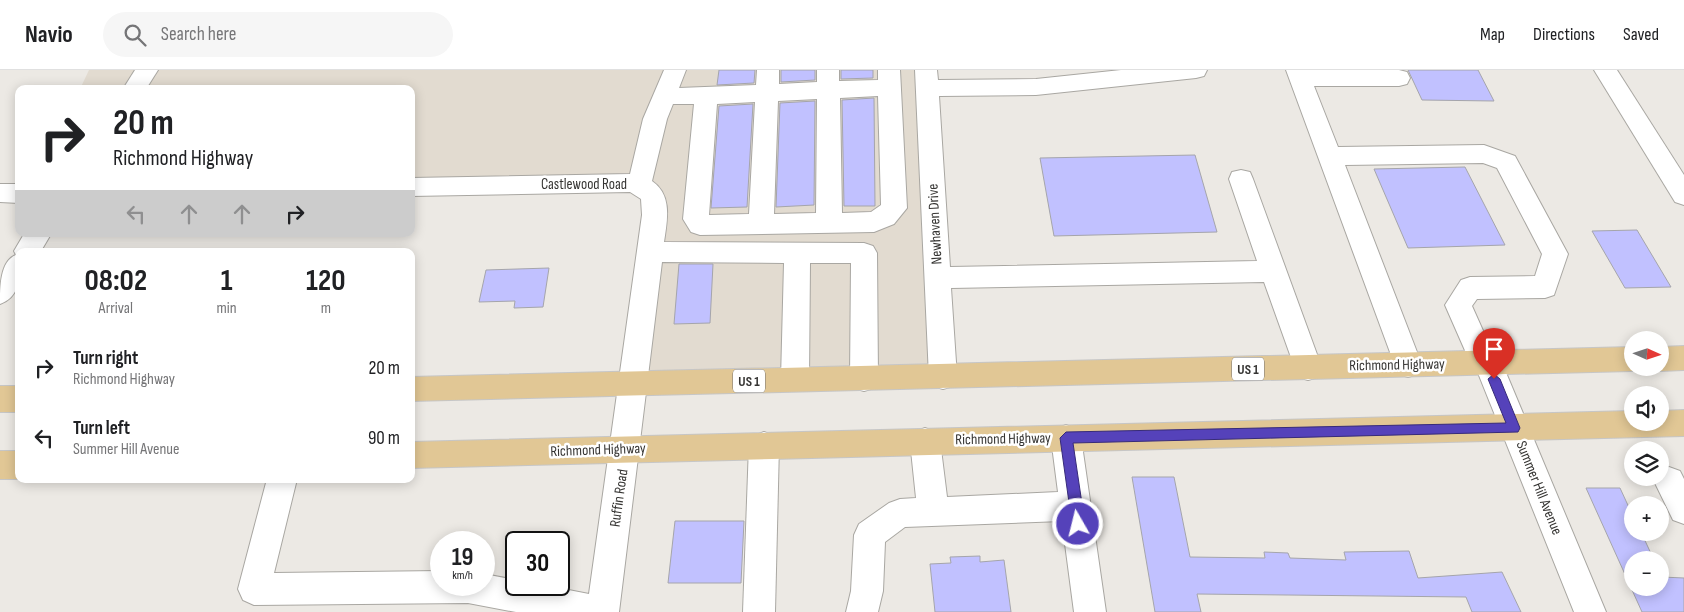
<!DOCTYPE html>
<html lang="en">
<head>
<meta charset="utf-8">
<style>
  :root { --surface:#fff; --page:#f6f6f6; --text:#202124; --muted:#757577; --line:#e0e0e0 }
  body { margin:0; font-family:"Sofia Sans Condensed",sans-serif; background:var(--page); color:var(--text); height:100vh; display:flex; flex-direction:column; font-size:19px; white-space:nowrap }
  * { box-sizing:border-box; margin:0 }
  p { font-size:16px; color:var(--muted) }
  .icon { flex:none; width:28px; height:28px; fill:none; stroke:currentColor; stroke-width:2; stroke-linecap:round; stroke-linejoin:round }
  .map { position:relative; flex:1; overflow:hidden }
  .details { position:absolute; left:15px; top:178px; width:400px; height:235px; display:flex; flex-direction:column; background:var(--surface); border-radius:10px; box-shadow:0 2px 12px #0003 }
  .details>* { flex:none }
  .banner { position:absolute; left:15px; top:15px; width:400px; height:152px; border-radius:10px; box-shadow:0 2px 12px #0003; background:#fff; color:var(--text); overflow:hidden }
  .needle { width:32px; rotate:93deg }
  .fabs { position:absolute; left:1624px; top:261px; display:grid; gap:10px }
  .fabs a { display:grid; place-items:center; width:45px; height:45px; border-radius:50%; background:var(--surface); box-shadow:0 2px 12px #0003; font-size:25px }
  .speed { position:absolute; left:430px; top:461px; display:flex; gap:10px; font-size:25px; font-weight:700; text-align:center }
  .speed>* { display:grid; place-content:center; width:65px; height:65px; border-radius:50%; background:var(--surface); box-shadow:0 2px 12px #0003; line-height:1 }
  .speed small { font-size:12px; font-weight:400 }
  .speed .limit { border:2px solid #111; border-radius:8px; background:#fff; color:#111 }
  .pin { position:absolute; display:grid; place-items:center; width:42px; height:42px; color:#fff; margin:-51px -21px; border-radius:50% 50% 50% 0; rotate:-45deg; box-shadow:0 0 5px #0007 }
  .pin .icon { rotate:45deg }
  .me { position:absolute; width:55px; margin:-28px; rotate:352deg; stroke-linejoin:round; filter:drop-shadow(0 0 4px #0008) }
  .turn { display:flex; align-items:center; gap:18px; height:105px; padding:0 15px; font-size:22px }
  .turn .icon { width:65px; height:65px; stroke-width:2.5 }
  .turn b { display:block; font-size:35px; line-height:42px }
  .lanes { display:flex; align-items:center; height:48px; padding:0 15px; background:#0003; justify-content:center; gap:25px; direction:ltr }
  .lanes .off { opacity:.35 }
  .eta { display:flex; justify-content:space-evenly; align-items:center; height:85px; text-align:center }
  .eta b { font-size:30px; font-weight:700; line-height:35px }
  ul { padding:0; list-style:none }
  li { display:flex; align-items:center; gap:15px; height:70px; padding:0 15px }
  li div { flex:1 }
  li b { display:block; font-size:19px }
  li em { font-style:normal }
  header { display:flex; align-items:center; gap:30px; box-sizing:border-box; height:70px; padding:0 25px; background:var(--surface); border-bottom:1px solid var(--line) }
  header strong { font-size:24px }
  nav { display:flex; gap:28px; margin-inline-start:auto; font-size:18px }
  .search { width:350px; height:45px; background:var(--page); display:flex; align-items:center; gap:12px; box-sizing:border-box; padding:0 18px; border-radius:28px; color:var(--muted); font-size:19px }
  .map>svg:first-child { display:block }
  .built { fill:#e2dbd0 }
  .building { fill:#c1c1ff; stroke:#a5a5ab }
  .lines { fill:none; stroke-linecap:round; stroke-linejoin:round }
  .minor-casing { stroke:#a9a7a2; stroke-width:2 }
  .major-casing { stroke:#c6c6c6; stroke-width:2 }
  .minor { fill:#fff; fill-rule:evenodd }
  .major { fill:#e1c795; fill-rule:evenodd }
  .route { fill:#5542ba; stroke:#372b79 }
  .labels { text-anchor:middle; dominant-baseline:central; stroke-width:5; stroke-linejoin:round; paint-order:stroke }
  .shield { fill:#fff; stroke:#727170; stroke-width:1 }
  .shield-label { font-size:14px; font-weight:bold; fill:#353432 }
  .street-label { font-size:15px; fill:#353432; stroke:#fff }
</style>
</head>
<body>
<header>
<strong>Navio</strong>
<div class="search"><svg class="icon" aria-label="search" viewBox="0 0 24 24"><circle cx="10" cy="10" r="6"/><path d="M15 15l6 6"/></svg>Search here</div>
<nav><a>Map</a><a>Directions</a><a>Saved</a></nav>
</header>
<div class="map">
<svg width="1684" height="542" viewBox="0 0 1684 542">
  <rect width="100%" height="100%" fill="#ece9e4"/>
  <polygon class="built" points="89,0 926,0 943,307 634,314 645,118 411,117 411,19 80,19"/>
  <g class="building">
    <polygon points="719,0 755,0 754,13 717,15"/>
    <polygon points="781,0 815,0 815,10 781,12"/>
    <polygon points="841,0 873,0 873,8 841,9"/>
    <polygon points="1408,0 1478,0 1494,31 1422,30"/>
    <polygon points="874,28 875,136 844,136 842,30"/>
    <polygon points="815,31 814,135 776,137 780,33"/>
    <polygon points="753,34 747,137 711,138 719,36"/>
    <polygon points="1195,85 1217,162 1054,166 1040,88"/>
    <polygon points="1465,97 1505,175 1408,178 1374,99"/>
    <polygon points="1637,160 1671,217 1625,218 1592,161"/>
    <polygon points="679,194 713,194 710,253 674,254"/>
    <polygon points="549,198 543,237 514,238 515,231 479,232 486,200"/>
    <polygon points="1132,407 1174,407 1190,487 1265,488 1264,482 1288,483 1290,488 1346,490 1344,482 1409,481 1418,508 1502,502 1521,542 1472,542 1466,527 1197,524 1201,542 1155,542"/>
    <polygon points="1586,418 1620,418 1632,444 1632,462 1641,462 1654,490 1632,490 1632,518 1660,518 1660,502 1662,507 1684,508 1684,542 1642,542"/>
    <polygon points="675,451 744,451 741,513 668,513"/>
    <polygon points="980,486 980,492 1004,490 1011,542 935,542 930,494 951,493 950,487"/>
  </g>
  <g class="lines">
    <g class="minor-casing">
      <g id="minor">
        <polygon points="135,0 158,0 146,19 123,19"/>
        <path d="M664 0H686L679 18 756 15 757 0H779V14L817 12V0H839V11L878 10V0H900L907 138 894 154 874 162 700 165 691 162 683 149 694 34H673L667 49 652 111C673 125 667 151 664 172L864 173 873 176 877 183 878 309 874 318 864 321 854 318 850 309 851 193H810L809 309 805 318 795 321 785 318 781 309 784 193 662 192 619 542H516L468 533 254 535 243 530 238 519 267 409H297L274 503 441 501V515H484V504L516 510V515H543L589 524 642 145 641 129 630 122 411 126V108L630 104 643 49ZM878 26 881 135 871 142 842 143 840 28ZM817 29 816 143 774 144 778 31ZM755 32 749 144 709 145 717 34Z"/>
        <polygon points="915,0 937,0 938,10 1036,9 1121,0 1207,0 1204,6 1196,8 1036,25 939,26 950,197 1257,191 1229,109 1232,102 1241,100 1250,102 1253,109 1322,298 1318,307 1308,310 1298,307 1264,212 951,218 957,307 953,316 943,319 933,316 929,307"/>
        <polygon points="1286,0 1399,0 1407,2 1410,8 1407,14 1399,16 1314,16 1338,77 1484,75 1515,86 1568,184 1554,225 1545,228 1477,229 1472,236 1493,283 1498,285 1502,293 1606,542 1574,542 1478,303 1474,301 1445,235 1461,210 1470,207 1535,206 1542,184 1497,98 1483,93 1345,95 1422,295 1418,304 1408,307 1398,304"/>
        <polygon points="1594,0 1617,0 1684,105 1684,135 1675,132"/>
        <polygon points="0,114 19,114 19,133 0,132"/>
        <path d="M24 164H51L41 181H19C19 202 23 226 0 234 0 217 0 191 16 185L14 181Z"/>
        <polygon points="1066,355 1076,359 1081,368 1106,542 1074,542 1062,451 905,457 885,472 883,521 878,542 846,542 851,521 854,465 859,454 889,433 900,429 916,428 910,371 915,362 925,358 935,362 940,371 947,427 1058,422 1051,368 1056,359"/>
        <polygon points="764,362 774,366 779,375 775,542 743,542 749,375 754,366"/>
        <polygon points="1669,397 1680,401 1684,409 1684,454 1673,450 1654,411 1656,408 1660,408 1660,401"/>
      </g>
    </g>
    <g class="major-casing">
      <g id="major">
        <polygon points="1684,276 1684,300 1660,301 1650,298 1660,298 1660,277"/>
        <polygon points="1632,277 1632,298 1642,298 1632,301 411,331 411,307"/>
        <rect x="0" y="316" width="19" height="26"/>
        <polygon points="1684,340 1684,366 411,398 411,372 1632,341 1632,352 1660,352 1660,341"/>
        <rect x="0" y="381" width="19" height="28"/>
      </g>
    </g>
    <use href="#minor" class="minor"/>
    <use href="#major" class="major"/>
  </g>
  <polygon class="route" points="1494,304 1500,309 1520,358 1518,362 1073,373 1085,454 1083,458 1078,460 1074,458 1072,454 1060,368 1066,362 1506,353 1488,309"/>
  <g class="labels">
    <g class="shield">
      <rect x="1232" y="287.5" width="32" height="23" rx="4"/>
      <rect x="733" y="299.5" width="32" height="23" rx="4"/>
    </g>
    <g class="shield-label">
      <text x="1248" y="299">US 1</text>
      <text x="749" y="311">US 1</text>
    </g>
    <g class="street-label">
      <text x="584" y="114">Castlewood Road</text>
      <text transform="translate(935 154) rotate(-93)">Newhaven Drive</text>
      <text transform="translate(1397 295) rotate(-1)">Richmond Highway</text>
      <text transform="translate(1003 369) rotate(-1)">Richmond Highway</text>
      <text transform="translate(598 380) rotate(-2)">Richmond Highway</text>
      <text transform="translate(1539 418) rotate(68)">Summer Hill Avenue</text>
      <text transform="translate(619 428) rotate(-82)">Ruffin Road</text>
    </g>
  </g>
</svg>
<div class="fabs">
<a><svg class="needle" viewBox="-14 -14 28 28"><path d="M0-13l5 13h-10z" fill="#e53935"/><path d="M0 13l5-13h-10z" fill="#757577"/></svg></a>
<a><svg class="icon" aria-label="sound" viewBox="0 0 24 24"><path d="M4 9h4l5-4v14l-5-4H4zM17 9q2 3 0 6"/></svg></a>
<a><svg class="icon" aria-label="layers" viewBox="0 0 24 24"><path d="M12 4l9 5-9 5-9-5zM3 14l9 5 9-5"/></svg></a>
<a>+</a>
<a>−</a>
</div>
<div class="speed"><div>19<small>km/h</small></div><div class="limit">30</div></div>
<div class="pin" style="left:1494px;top:309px;background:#d93025"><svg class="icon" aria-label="arrive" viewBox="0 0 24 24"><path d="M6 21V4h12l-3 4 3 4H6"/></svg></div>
<svg class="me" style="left:1078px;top:454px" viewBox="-20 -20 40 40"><circle r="17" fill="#5542ba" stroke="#fff" stroke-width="3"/><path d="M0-11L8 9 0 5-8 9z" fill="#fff"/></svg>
<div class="banner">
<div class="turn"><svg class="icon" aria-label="right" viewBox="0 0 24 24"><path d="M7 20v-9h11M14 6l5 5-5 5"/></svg><div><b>20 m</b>Richmond Highway</div></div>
<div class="lanes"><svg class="icon off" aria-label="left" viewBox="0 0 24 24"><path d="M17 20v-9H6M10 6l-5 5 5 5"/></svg><svg class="icon off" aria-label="ahead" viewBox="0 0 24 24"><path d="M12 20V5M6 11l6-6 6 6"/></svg><svg class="icon off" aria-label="ahead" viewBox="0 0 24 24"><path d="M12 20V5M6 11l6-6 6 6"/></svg><svg class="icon" aria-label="right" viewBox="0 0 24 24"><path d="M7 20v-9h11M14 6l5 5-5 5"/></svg></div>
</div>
<section class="details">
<div class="eta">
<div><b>08:02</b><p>Arrival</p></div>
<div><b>1</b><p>min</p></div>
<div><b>120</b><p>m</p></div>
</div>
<ul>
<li><svg class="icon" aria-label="right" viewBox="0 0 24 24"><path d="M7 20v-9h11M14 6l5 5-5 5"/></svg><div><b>Turn right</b><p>Richmond Highway</p></div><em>20 m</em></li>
<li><svg class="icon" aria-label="left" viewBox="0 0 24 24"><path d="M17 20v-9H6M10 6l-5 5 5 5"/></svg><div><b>Turn left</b><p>Summer Hill Avenue</p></div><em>90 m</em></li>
</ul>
</section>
</div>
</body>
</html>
